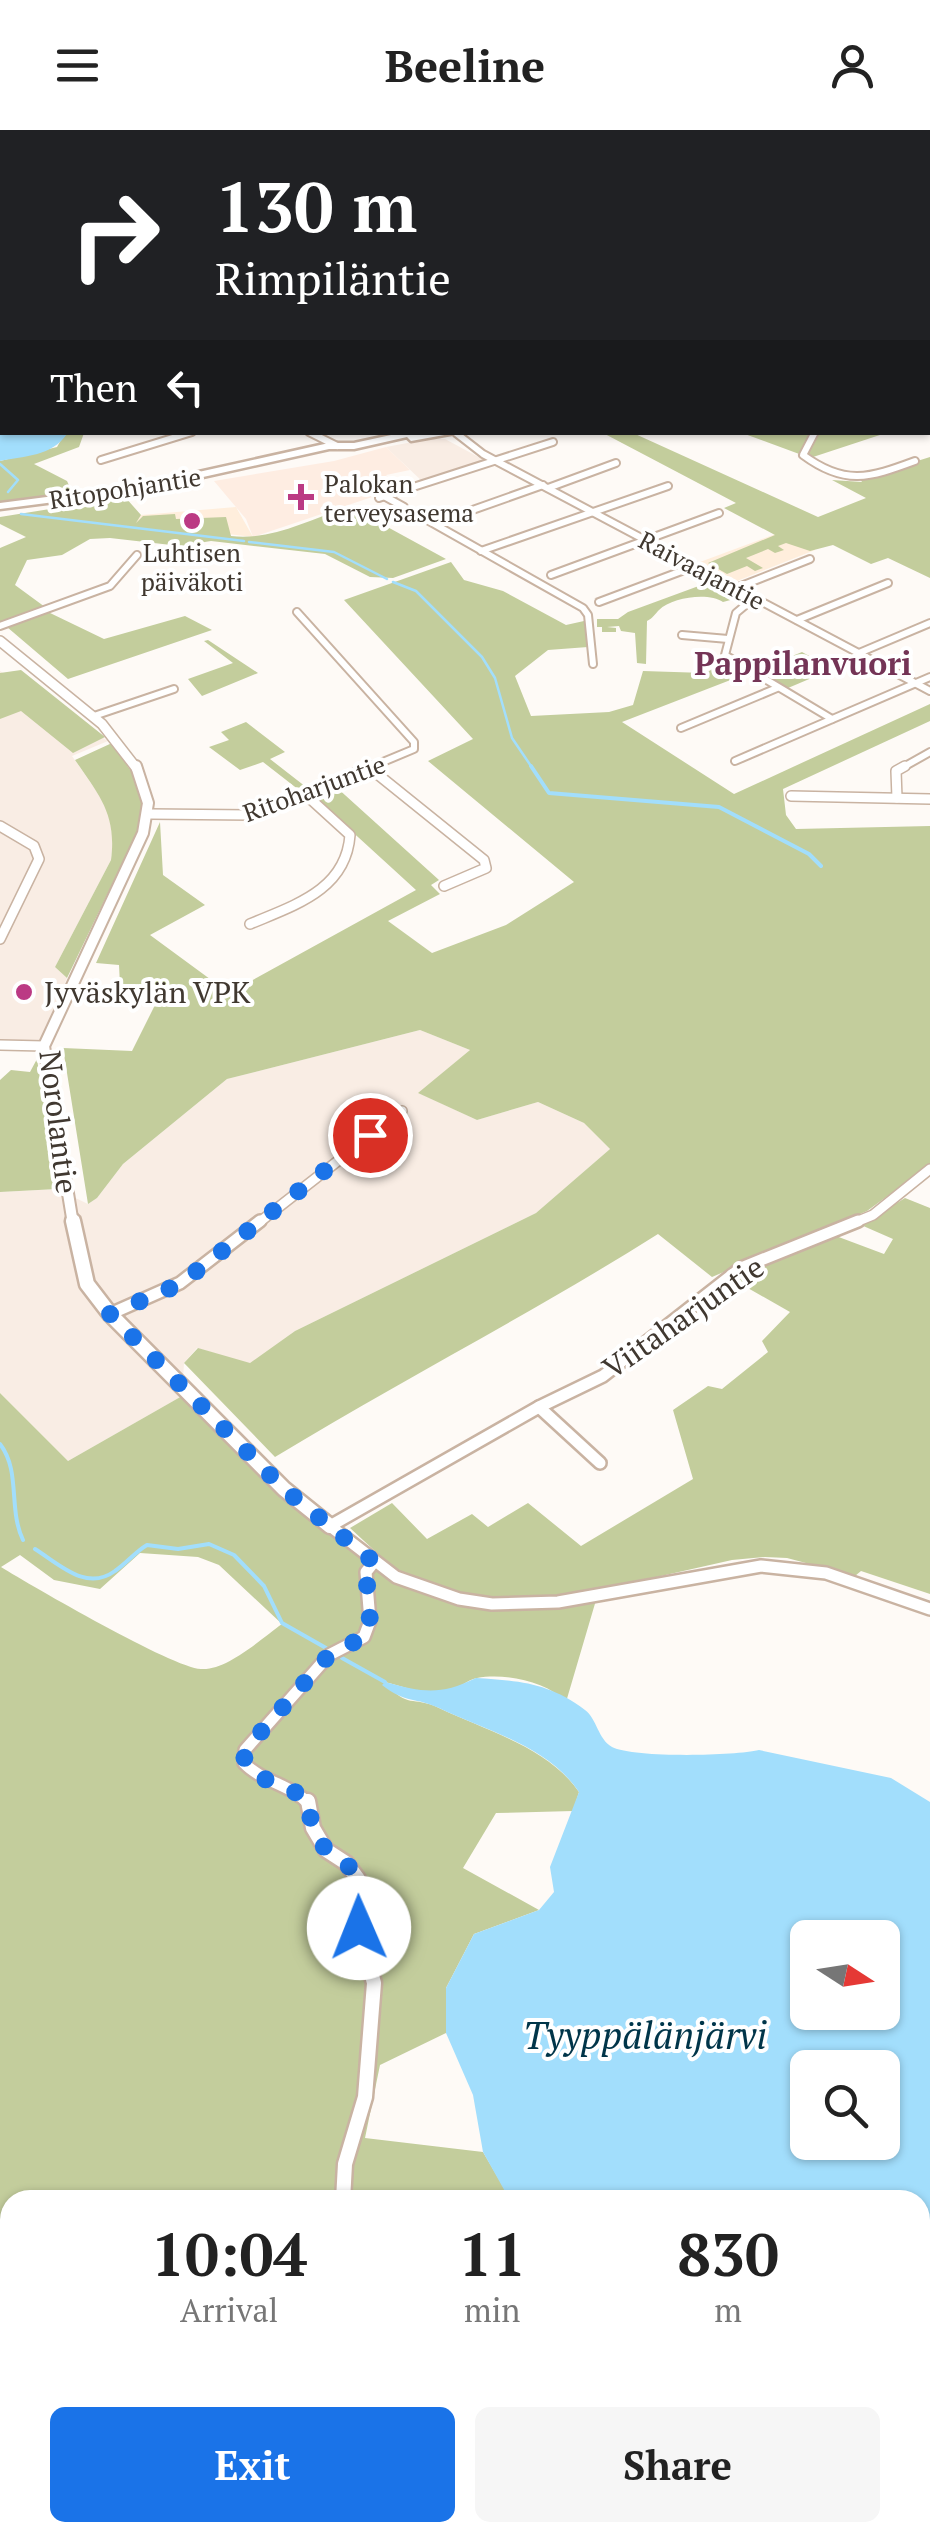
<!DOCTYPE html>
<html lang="en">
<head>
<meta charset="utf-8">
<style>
  :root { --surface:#fff; --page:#f6f6f6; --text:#222; --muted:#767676; --accent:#1a73e8 }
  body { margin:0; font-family:"PT Serif",serif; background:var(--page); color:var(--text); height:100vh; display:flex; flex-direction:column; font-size:38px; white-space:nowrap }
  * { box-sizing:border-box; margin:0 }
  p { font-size:32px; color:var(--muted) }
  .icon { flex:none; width:55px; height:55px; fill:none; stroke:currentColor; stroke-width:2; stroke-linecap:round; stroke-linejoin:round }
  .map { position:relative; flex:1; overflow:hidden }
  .details { position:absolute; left:0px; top:2060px; width:930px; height:352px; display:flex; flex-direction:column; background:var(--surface); border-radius:30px 30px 0 0; box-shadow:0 2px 8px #0004 }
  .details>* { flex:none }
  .hud { position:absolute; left:0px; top:0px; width:930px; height:305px; box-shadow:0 2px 8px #0004; background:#202124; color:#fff; overflow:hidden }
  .needle { width:65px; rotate:102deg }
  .tools { position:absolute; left:790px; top:1790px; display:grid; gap:20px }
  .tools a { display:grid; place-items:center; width:110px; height:110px; border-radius:15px; background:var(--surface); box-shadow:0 2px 8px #0004; font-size:50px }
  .pin { position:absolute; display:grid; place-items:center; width:85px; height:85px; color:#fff; margin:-42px; border:5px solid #fff; border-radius:50%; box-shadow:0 2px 10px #0007 }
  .me { position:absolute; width:110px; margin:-55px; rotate:359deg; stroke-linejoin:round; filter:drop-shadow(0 0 8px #0008) }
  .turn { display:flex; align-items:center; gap:35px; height:210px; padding:0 50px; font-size:45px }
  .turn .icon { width:130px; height:130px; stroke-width:2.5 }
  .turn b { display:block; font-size:70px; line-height:85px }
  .then { display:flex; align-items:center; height:95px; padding:0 50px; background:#0003; gap:20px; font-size:38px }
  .eta { display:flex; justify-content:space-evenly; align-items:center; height:170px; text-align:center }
  .eta b { font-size:60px; font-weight:700; line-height:70px }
  .action { display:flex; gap:20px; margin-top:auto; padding:20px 50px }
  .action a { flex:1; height:115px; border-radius:15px; background:var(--accent); color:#fff; font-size:40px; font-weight:700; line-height:115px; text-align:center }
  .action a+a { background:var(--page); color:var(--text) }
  header { display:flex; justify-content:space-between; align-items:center; height:130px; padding:0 50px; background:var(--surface); font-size:45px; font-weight:700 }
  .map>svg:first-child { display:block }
  .built { fill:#f9ede4 }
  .education { fill:#ffeedc }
  .medical { fill:#feede2 }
  .green { fill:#c3cd9c; fill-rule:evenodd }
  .water { fill:#a2defc; fill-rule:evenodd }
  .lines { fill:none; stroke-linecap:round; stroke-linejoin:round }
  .stream-far2 { stroke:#a2defc; stroke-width:2.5 }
  .stream-far1 { stroke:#a2defc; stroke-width:4 }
  .stream { stroke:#a2defc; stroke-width:5 }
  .minor-far3-casing { stroke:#c9b3a2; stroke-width:10 }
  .minor-far2-casing { stroke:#c9b3a2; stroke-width:12 }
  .minor-far1-casing { stroke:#c9b3a2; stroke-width:16 }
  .minor-casing { stroke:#c9b3a2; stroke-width:19 }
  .tertiary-far2-casing { stroke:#c9b3a2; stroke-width:12 }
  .tertiary-far1-casing { stroke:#c9b3a2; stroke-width:14 }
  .tertiary-casing { stroke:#c9b3a2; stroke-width:19 }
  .secondary-casing { stroke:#c9b3a2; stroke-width:5 }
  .motorway-casing { stroke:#c9b3a2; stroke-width:5 }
  .minor-far3 { stroke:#fff; stroke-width:6 }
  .minor-far2 { stroke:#fff; stroke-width:9 }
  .minor-far1 { stroke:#fff; stroke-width:11 }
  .minor { stroke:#fff; stroke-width:14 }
  .tertiary-far2 { stroke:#fff; stroke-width:9 }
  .tertiary-far1 { stroke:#fff; stroke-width:10 }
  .tertiary { stroke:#fff; stroke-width:14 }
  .secondary { fill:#fff; fill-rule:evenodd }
  .motorway { fill:#fff; fill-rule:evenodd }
  .route { stroke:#1a73e8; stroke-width:18; stroke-dasharray:0 32.4 }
  .poi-dot { fill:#bb3a84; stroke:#fff; stroke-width:4 }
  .labels { text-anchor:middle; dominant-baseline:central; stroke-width:8; stroke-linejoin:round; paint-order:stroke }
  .far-poi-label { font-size:25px; fill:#403830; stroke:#fff; text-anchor:start }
  .far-street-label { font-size:25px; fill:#403830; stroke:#fff }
  .poi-label { font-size:30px; fill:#403830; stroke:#fff; text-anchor:start }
  .street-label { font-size:30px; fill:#403830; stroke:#fff }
  .far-district-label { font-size:32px; font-weight:bold; fill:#743456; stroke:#fff }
  .near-water-label { font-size:38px; font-style:italic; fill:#003549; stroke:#fff }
</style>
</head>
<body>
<header><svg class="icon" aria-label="menu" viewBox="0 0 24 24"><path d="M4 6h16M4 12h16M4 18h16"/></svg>Beeline<svg class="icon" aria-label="person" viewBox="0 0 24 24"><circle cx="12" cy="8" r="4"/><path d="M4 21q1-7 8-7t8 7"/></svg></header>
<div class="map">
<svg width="930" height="2412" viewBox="0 0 930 2412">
  <rect width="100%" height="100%" fill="#fefaf6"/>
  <g class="built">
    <polygon points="434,308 445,309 484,330 422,351 386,317"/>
    <polygon points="0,541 108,611 72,626 109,679 113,713 111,730 55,837 67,848 40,914 0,913"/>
    <polygon points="420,900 470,920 419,963 477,990 538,972 584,993 610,1019 536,1083 295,1201 250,1234 197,1218 184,1233 182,1266 68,1331 0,1263 0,1062 57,1059 88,1074 97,1068 123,1034 227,949"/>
  </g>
  <g class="education">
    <polygon points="236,377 253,407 135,393 141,385"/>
    <polygon points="808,392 815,420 737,451 700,432"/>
  </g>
  <polygon class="medical" points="386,317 410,340 386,345 399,358 253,407 246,389 214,351 334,331"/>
  <g class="green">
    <polygon points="65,303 84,303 79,317 34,334 67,351 72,362 0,372 0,331 57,317"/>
    <polygon points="603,303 633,303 818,387 866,368 832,350 862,352 860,349 930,327 930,448 888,428 871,434 833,415 810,421 786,413 778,416 784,420 775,423 768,419 746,428 763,438 755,441 747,436 727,444 708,433 775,405 724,378 736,373"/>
    <polygon points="742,303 886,303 810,328"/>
    <path d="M125 367 141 385 136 393 143 386 175 384 176 389 226 387 231 406C271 411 312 389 349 376L446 429 393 448 370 447 325 424 211 411 180 416 110 408 90 409 62 425 27 430 15 455 45 477 0 493V418L26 407 0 394V387Z"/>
    <path d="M451 432 464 450 503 461 566 495 584 491 588 517 548 520 515 546 531 586 609 582 633 575 643 541 705 543 725 533 746 544 622 592 734 664 930 574V591L783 659 786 685 796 699 930 696V1035L867 1081 712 1147 658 1104C533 1183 401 1250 275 1327L184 1233 198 1218 250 1233 295 1201 536 1083 610 1019 584 993 538 972 477 990 418 963 470 920 420 900 227 949 123 1034 97 1068 88 1074 63 918 132 921 158 869 120 855 119 835 96 833 160 692 163 745 205 775 150 805 229 863 416 760 312 665 335 656 439 750 431 755 440 764 388 791 432 823 506 795 574 752 428 631 473 609 344 470Z"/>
    <path d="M715 450 735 461 738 468 723 472C709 462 672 467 659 480 655 484 652 489 647 491L646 534 637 533 635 503 621 501 619 496 607 497 616 498V502H602V497H597V489H618L628 482Z"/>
    <polygon points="48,482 104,509 185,486 212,500 68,549 7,497"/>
    <polygon points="208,510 258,543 202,566 188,549 233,533 204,511"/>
    <polygon points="802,522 833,539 788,558 756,541"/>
    <polygon points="21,540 105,607 73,623 21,581 0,589 0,543"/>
    <polygon points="246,592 285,622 270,629 306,657 299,660 263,632 240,640 209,617 229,610 221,602"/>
    <path d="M112 613 141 656 146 684 67 848 55 837 111 730C117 684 99 665 75 630Z"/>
    <polygon points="37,929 57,1059 0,1062 0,950 11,940 30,942"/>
    <path d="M905 1068 930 1078V1464L861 1441 855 1446 787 1428 765 1427 732 1430 599 1460 566 1572C546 1551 505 1543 477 1548 467 1550 458 1559 448 1561 428 1566 404 1557 385 1552 408 1580 412 1565 439 1578 487 1601 548 1617 579 1662L573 1681 496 1683 463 1738 539 1780 474 1804 446 1858V1903L380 1935 365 2008 483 2022 511 2070H10V2402H540V2412H0V1263L68 1331 182 1266 278 1363 366 1433 376 1422 350 1398 392 1373 427 1409 472 1384 488 1397 528 1373 581 1416 693 1349 673 1280 708 1256 722 1259 768 1222 762 1211 790 1182 732 1149 744 1141 836 1106 884 1124 893 1109 861 1095ZM140 1423 198 1427 219 1435 282 1494C262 1508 227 1541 201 1539 173 1538 32 1456 1 1437L20 1425 54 1450 100 1459Z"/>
  </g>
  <g class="water">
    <path d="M0 16 2 302 67 304C52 326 25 326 0 331Z"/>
    <path d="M476 1548C521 1551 549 1553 585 1580 597 1589 598 1609 612 1617 633 1628 734 1626 759 1620L891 1648 930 1672V2326L920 2318V2070H511L507 2065 483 2022 473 1965 446 1903V1858L474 1804 539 1780 554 1762 550 1737 579 1662C548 1616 487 1601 439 1578 416 1567 406 1574 382 1555L385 1552C423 1562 439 1566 476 1548ZM808 1808H882V1882H808ZM808 1938H882V2012H808Z"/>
  </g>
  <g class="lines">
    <g class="stream-far2">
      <polyline points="0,334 18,350 8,362"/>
      <polyline points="21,384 244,411"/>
      <polyline points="249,412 334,422 387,449"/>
      <polyline points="393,452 416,461 482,527 495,548 512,608 533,639"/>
    </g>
    <g class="stream-far1">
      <polyline points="531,636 549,663 719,677 809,724 821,736"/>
      <path d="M0 1314C21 1341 8 1379 23 1410"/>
      <path d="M35 1419C59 1434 86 1462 115 1441 127 1433 135 1422 147 1415L178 1419 209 1414 234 1425 264 1456 282 1493 326 1518"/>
      <polyline points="342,1528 385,1552"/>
    </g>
    <polyline class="stream" points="890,2412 930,2402"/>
    <g class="minor-far3-casing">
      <g id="minor-far3">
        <polyline points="309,302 337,316"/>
        <path d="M815 302 803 325C845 356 869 348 915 331"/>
        <polyline points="456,303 483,324 930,561"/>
        <polyline points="101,330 192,302"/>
        <polyline points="548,358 616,333"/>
        <polyline points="384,366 404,377"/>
        <polyline points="379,368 553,312"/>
        <polyline points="420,386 583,478 588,485 593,534"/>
        <polyline points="450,388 543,355"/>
        <polyline points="481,421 668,356"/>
        <polyline points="551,445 719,383"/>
        <polyline points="736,458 810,429"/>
        <polyline points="754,468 736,483 725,525 832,589"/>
        <polyline points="599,472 695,436"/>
        <polyline points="297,482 414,612 414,619 366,639"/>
        <polyline points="797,490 888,453"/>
        <polyline points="0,496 110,456 137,425"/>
        <polyline points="682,505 728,509"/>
        <polyline points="859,523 930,493"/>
        <polyline points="94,586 174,559"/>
        <polyline points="681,598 777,558"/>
        <polyline points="735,631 930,547"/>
        <polyline points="900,639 930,622"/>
      </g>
    </g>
    <g class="minor-far2-casing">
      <g id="minor-far2">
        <polyline points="371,639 484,730 486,738 444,756"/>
        <polyline points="791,666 930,669"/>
        <polyline points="897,668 896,641 905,636"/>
        <polyline points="150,684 250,685 372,636"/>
        <polyline points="0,696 34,716 39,729 0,809"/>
        <path d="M250 794C295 775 346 760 350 705L305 664"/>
        <polyline points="0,915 44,916"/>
        <polyline points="257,1094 402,981"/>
        <polyline points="851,1094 873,1085 930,1039"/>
      </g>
    </g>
    <g class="minor-far1-casing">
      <g id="minor-far1">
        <polyline points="858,1091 741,1138 603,1246 539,1277 330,1396 396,1447 459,1469 492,1474 558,1472 761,1436 826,1443 930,1479"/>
        <polyline points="110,1184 180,1153 260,1091"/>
        <polyline points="539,1277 600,1333"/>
        <path d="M309 1674C292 1655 262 1652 244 1633L245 1620 329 1525 364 1507 370 1491 366 1442 374 1432"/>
      </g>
    </g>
    <g class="minor-casing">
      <g id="minor">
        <polyline points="308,1671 313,1698 326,1720 346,1733 358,1749 359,1798 374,1853 365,1967 345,2034 343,2070"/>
        <polyline points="481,2402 488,2412"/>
      </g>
    </g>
    <g class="tertiary-far2-casing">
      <polyline id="tertiary-far2" points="0,511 102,594 137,639"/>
    </g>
    <g class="tertiary-far1-casing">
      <polyline id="tertiary-far1" points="73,1094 44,916 143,703 148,673 136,636"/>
    </g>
    <g class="tertiary-casing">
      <polyline id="tertiary" points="73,1091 87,1154 110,1184 284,1359 330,1396"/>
    </g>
    <g class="secondary-casing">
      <g id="secondary">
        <rect x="928" y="124" width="2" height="6"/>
        <polygon points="930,231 930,237 928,236 928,232"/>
        <polygon points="405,302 461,302 411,311 407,307 354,319 329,319 140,361 0,379 0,373 140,355 329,313 354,313"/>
      </g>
    </g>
    <g class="motorway-casing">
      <g id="motorway">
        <polygon points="126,0 222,0 125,2"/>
        <polygon points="225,0 316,0 224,2"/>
        <rect x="0" y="3" width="2" height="6"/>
      </g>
    </g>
    <use href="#minor-far3" class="minor-far3"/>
    <use href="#minor-far2" class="minor-far2"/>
    <use href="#minor-far1" class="minor-far1"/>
    <use href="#minor" class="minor"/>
    <use href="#tertiary-far2" class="tertiary-far2"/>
    <use href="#tertiary-far1" class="tertiary-far1"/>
    <use href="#tertiary" class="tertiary"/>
    <use href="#secondary" class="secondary"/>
    <use href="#motorway" class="motorway"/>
  </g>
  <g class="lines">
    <path class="route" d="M359 1798 358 1748 346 1733 326 1720 312 1698 308 1671C288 1653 260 1654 244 1633L245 1620 329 1525 364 1507 370 1491 366 1442 374 1432 284 1359 110 1184 180 1154 370 1005"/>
  </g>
  <g class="poi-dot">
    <path d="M296 352h10v10h10v10h-10v10h-10v-10h-10v-10h10z"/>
    <circle cx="192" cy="391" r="10"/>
    <circle cx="24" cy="862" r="10"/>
  </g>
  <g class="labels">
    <g class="far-poi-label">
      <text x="324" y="353">Palokan<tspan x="324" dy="29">terveysasema</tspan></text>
      <text x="192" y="422" text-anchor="middle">Luhtisen<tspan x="192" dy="29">päiväkoti</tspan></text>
    </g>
    <g class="far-street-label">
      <text transform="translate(125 358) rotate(-9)">Ritopohjantie</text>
      <text transform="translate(702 440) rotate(28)">Raivaajantie</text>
      <text transform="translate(314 658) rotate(-20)">Ritoharjuntie</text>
    </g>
    <g class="poi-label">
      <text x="44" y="862">Jyväskylän VPK</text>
    </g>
    <g class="street-label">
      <text transform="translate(59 992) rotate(83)">Norolantie</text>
      <text transform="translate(683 1187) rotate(-35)">Viitaharjuntie</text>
    </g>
    <g class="far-district-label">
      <text x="803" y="533">Pappilanvuori</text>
    </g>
    <g class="near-water-label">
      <text x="645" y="1905">Tyyppälänjärvi</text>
    </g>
  </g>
</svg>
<div class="tools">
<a><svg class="needle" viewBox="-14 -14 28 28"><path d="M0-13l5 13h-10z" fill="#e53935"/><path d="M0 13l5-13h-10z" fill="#767676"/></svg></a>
<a><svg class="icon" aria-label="search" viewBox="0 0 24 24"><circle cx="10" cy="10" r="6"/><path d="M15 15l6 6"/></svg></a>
</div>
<div class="pin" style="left:370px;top:1005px;background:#d93025"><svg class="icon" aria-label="arrive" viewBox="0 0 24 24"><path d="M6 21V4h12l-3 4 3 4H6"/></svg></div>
<svg class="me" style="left:359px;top:1798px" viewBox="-20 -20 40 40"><circle r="19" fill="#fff"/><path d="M0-13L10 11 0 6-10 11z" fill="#1a73e8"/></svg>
<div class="hud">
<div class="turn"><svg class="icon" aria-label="right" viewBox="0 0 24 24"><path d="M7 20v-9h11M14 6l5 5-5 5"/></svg><div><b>130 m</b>Rimpiläntie</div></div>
<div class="then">Then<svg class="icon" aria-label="left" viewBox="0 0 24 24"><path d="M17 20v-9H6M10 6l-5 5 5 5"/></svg></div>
</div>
<section class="details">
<div class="eta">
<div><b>10:04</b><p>Arrival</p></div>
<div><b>11</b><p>min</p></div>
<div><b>830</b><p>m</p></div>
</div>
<div class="action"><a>Exit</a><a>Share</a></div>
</section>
</div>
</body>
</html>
